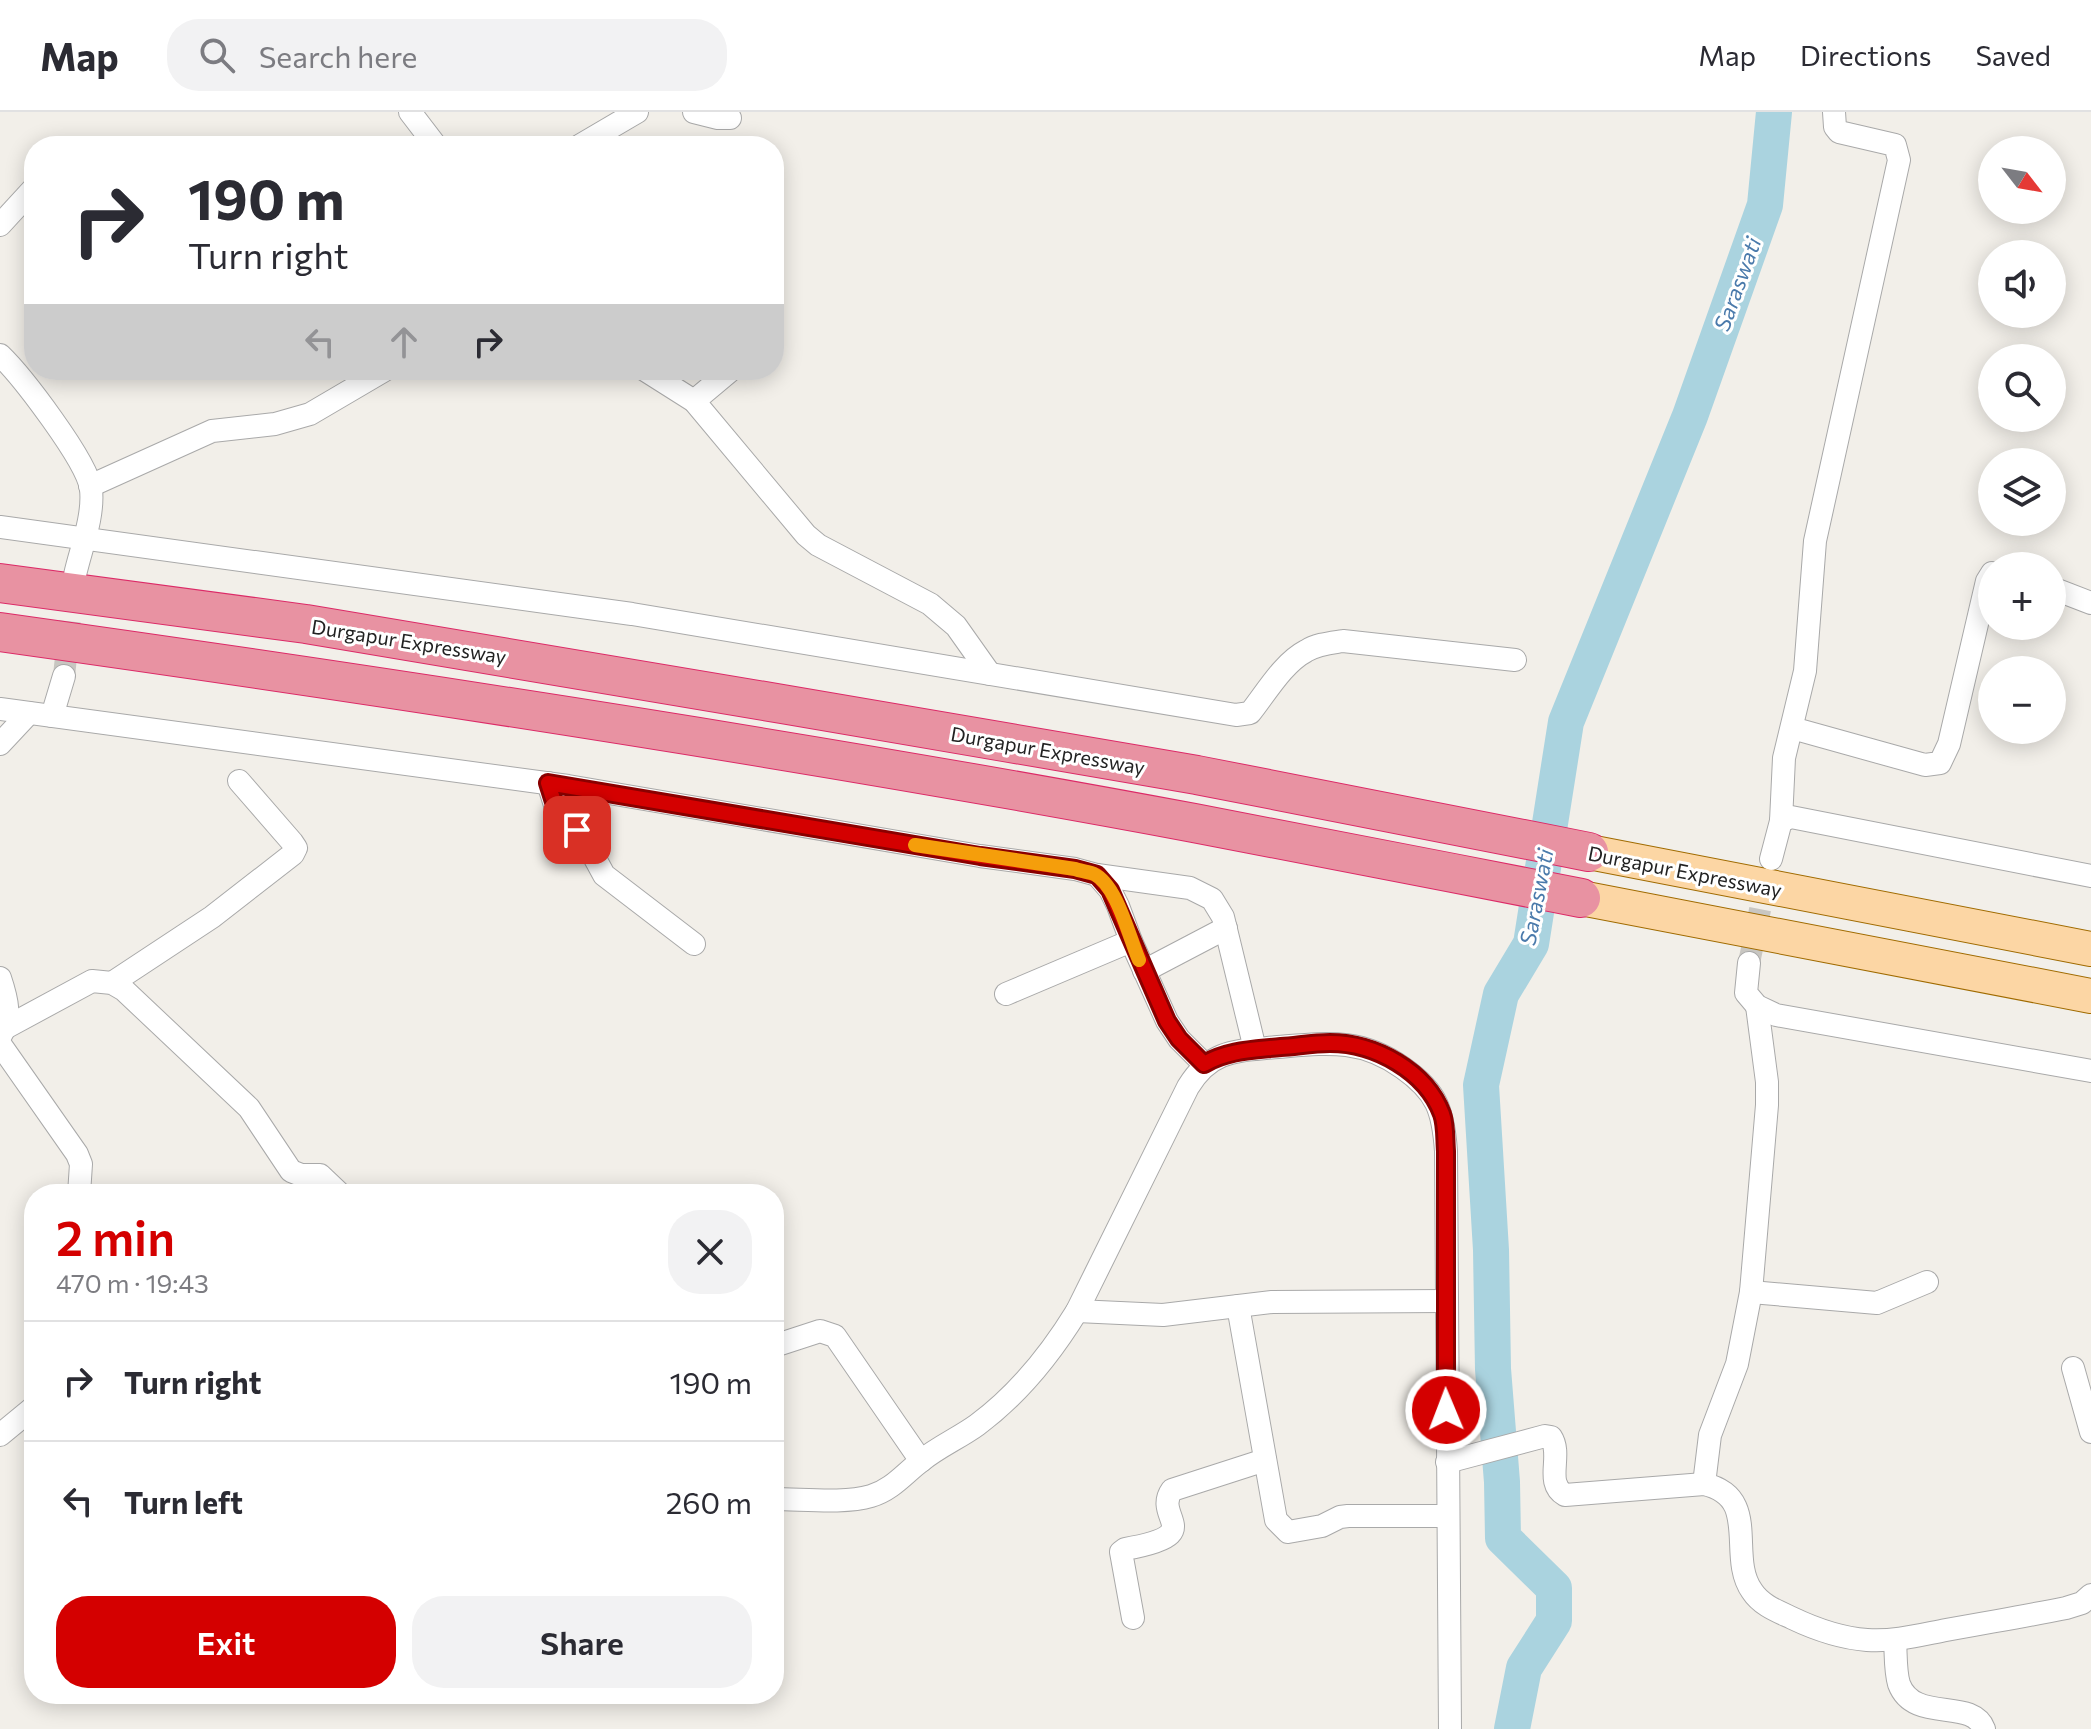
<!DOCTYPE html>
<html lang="en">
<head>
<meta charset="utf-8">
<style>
  :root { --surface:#fff; --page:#f2f2f3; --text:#2b2b33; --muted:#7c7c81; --line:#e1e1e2; --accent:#d40000 }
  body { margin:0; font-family:Commissioner,sans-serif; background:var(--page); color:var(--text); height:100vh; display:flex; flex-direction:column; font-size:30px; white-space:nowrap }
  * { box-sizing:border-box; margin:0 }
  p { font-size:26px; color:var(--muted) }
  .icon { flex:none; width:44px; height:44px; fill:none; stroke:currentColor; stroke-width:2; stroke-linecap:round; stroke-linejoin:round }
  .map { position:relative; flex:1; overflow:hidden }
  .drawer { position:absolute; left:24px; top:1072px; width:760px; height:520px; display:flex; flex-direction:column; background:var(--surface); border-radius:32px; box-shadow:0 4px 20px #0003 }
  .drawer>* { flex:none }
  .hud { position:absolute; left:24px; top:24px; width:760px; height:244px; border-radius:32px; box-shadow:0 4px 20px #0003; background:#fff; color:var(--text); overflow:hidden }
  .needle { width:52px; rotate:121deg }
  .controls { position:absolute; left:1978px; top:24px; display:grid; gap:16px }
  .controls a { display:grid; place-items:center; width:88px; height:88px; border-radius:50%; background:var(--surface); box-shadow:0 4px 20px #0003; font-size:40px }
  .pin { position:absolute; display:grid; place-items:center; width:68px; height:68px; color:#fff; margin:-34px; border-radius:16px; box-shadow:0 4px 12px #0006 }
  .me { position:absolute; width:88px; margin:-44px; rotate:359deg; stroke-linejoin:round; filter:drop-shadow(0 0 6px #0008) }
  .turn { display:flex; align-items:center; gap:28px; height:168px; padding:0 32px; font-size:36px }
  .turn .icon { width:104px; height:104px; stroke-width:2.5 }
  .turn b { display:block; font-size:56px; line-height:68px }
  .lanes { display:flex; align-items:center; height:76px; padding:0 32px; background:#0003; justify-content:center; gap:40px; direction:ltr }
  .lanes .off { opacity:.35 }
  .round { display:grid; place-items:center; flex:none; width:84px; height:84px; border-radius:32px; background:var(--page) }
  .summary { display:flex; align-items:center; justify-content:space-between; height:136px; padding:0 32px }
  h1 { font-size:48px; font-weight:600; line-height:60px; color:var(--accent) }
  .primary-button { display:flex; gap:16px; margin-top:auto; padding:16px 32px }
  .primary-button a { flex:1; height:92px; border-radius:32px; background:var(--accent); color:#fff; font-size:32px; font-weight:600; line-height:92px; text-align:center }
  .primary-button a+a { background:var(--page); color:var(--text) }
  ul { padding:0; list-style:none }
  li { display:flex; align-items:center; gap:24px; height:120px; padding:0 32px; border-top:2px solid var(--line) }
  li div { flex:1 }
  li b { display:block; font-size:30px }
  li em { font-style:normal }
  header { display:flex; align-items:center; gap:48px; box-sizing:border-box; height:112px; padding:0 40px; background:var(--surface); border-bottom:2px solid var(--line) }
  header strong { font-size:38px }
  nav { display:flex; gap:44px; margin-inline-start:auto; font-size:28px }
  .search { width:560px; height:72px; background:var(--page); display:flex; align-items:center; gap:20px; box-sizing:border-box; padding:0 28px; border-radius:32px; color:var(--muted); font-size:30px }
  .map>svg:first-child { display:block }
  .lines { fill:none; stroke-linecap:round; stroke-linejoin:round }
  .river { stroke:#aad3df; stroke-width:36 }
  .street-tunnel { stroke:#c8c6c1; stroke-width:22; stroke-dasharray:22 11; stroke-linecap:butt }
  .street-casing { stroke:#a9a9a9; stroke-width:24 }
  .primary-casing { stroke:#a06b00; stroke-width:36 }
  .highway-casing { stroke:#dc2a67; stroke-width:40 }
  .street { stroke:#fff; stroke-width:22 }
  .primary { stroke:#fcd6a4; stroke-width:34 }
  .highway { stroke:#e892a2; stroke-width:38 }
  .route-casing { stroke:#8a0000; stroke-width:20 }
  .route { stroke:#d40000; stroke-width:14 }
  .slow { stroke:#f59e0b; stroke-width:14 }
  .labels { text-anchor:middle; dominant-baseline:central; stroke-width:6; stroke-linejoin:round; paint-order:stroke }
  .street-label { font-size:20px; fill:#222; stroke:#fff }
  .water-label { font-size:22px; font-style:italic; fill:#4a7aab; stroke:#fff }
</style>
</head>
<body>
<header>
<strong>Map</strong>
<div class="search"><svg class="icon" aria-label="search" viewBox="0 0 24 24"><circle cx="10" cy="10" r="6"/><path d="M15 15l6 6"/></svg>Search here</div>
<nav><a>Map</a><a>Directions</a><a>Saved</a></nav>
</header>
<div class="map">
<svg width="2091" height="1617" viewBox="0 0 2091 1617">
  <rect width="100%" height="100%" fill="#f2efe9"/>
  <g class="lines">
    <polyline class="river" points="1512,1617 1524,1556 1554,1509 1554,1476 1503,1426 1502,1370 1493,1257 1491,1138 1481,973 1501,882 1531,832 1566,610 1690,304 1765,93 1774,0"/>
    <g class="street-tunnel">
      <polyline points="64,564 74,469"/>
      <polyline points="1749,851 1767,764"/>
    </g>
    <g class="street-casing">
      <g id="street">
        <polyline points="410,0 436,34"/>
        <polyline points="694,0 718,6 730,6"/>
        <polyline points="579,34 637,0"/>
        <polyline points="0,113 34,76"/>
        <path d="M0 243C22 264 87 349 91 377 94 405 81 436 75 463"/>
        <polyline points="645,258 694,289 806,423 818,433 930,492 956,514 990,562"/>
        <polyline points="694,289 731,258"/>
        <polyline points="90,374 212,319 275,312 310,302 385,258"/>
        <path d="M0 415 632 502 1236 603 1250 601C1266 581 1283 551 1306 539 1317 532 1330 531 1343 529L1515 548"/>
        <polyline points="2052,476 2091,491"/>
        <polyline points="0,597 568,674 980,744 1075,757 1097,763 1110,778 1118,794 1131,829 1167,909 1179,927 1204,952"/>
        <polyline points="52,604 64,564"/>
        <polyline points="1792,616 1925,653 1940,651 1949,632 1987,469 1992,461"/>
        <polyline points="0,632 29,601"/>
        <polyline points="548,671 555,693 585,728 604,763 694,832"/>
        <polyline points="1781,709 1784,646 1805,559 1815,429 1899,48 1895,33 1839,20 1835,15 1834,0"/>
        <polyline points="1771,747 1781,709 1791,705 2091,764"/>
        <polyline points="1097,763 1190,776 1212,787 1223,805 1255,937"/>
        <polyline points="1749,851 1746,881 1757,894 1776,903 2091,959"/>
        <polyline points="1144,859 1226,816"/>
        <path d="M0 866C7 887 12 905 0 925"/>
        <polyline points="112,871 212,805 293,742 296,736 292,730 239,669"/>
        <polyline points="1006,882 1131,829"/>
        <polyline points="5,916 92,869 112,871 124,878 249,996 291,1059 301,1063 320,1063 340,1082"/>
        <polyline points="0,932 77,1042 81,1052 79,1082"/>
        <polyline points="1751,1180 1877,1191 1927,1170"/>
        <polyline points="1238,1194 1276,1408 1288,1420 1322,1414 1340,1405 1348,1404 1448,1404"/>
        <polyline points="1077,1199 1163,1203 1272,1190 1446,1189"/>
        <polyline points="774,1234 820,1219 835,1224 921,1349"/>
        <polyline points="2073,1256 2091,1320"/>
        <polyline points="0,1323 34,1295"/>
        <path d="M1447 1350 1545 1324 1551 1325C1563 1343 1544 1371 1565 1383L1704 1372C1762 1385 1727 1444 1752 1479 1761 1493 1777 1499 1792 1506 1815 1517 1841 1526 1867 1528 1894 1530 1920 1523 1946 1518 1986 1511 2026 1504 2066 1496L2082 1491 2091 1483"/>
        <polyline points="1704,1372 1710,1323 1737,1252 1751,1180 1767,993 1767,970 1757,894"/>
        <path d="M774 1387C803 1387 844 1392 871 1384 892 1378 905 1361 921 1349 938 1335 959 1326 977 1313 1019 1282 1050 1243 1077 1199L1188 975C1211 937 1237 939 1278 935 1327 931 1361 926 1403 956 1437 980 1443 998 1446 1039L1450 1617"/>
        <path d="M1133 1506 1121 1440 1125 1437C1210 1422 1152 1406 1172 1378L1265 1348"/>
        <path d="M1895 1528C1896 1541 1895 1559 1899 1572 1914 1612 1972 1585 1984 1617"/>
      </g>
    </g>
    <g class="primary-casing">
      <g id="primary">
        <polyline points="1589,740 2091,837"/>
        <polyline points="1581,786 2091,884"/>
      </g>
    </g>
    <g class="highway-casing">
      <g id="highway">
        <polyline points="0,471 306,512 782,592 1197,663 1589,740"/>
        <path d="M0 520C399 576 798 637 1194 711 1323 735 1452 761 1581 786"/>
      </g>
    </g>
    <use href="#street" class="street"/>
    <use href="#primary" class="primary"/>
    <use href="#highway" class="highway"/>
  </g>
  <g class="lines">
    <g class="route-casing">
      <path id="route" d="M577 718 555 693 548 671 980 744 1075 757 1097 763 1110 778 1167 909 1179 927 1204 952C1228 938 1253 938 1281 935 1297 934 1313 931 1330 931 1375 931 1426 959 1442 1002 1446 1013 1445 1027 1446 1039V1298"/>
    </g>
    <use href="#route" class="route"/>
    <path class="slow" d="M915 733 1075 757C1081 759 1089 760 1094 762 1117 773 1129 825 1139 848"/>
  </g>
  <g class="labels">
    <g class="street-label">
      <text transform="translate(409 529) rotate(9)">Durgapur Expressway</text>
      <text transform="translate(1048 638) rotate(10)">Durgapur Expressway</text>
      <text transform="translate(1685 759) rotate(11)">Durgapur Expressway</text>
    </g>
    <g class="water-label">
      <text transform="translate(1737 172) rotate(-70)">Saraswati</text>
      <text transform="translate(1536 785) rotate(-79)">Saraswati</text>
    </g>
  </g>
</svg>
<div class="controls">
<a><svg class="needle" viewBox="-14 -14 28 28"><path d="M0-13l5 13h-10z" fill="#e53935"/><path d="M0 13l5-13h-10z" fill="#7c7c81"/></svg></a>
<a><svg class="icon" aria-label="sound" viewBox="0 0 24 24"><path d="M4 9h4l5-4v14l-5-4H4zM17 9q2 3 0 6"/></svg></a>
<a><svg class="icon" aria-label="search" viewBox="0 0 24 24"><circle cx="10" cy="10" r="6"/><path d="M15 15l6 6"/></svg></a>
<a><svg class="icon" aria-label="layers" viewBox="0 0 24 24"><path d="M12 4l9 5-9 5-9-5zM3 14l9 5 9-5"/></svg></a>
<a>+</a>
<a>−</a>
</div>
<div class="pin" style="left:577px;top:718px;background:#d93025"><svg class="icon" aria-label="arrive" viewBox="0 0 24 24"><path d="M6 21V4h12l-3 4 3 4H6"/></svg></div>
<svg class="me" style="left:1446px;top:1298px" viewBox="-20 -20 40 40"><circle r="17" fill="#d40000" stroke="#fff" stroke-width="3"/><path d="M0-11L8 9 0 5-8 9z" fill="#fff"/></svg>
<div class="hud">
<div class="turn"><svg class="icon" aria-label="right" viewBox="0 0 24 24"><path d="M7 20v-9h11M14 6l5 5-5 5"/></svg><div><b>190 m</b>Turn right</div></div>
<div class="lanes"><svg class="icon off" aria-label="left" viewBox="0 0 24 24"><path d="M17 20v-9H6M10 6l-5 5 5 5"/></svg><svg class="icon off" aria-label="ahead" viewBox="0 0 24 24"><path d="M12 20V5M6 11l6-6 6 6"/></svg><svg class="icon" aria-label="right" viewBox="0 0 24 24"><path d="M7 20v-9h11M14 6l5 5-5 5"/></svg></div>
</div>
<section class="drawer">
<div class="summary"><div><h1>2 min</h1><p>470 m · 19:43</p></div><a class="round"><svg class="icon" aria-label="close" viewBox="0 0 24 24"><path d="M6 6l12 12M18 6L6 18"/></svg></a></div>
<ul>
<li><svg class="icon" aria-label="right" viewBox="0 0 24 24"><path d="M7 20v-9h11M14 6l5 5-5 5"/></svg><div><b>Turn right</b></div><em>190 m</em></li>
<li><svg class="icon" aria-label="left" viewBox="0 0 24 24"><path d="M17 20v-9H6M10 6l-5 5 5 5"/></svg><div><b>Turn left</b></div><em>260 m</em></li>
</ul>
<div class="primary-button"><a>Exit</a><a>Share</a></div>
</section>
</div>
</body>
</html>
